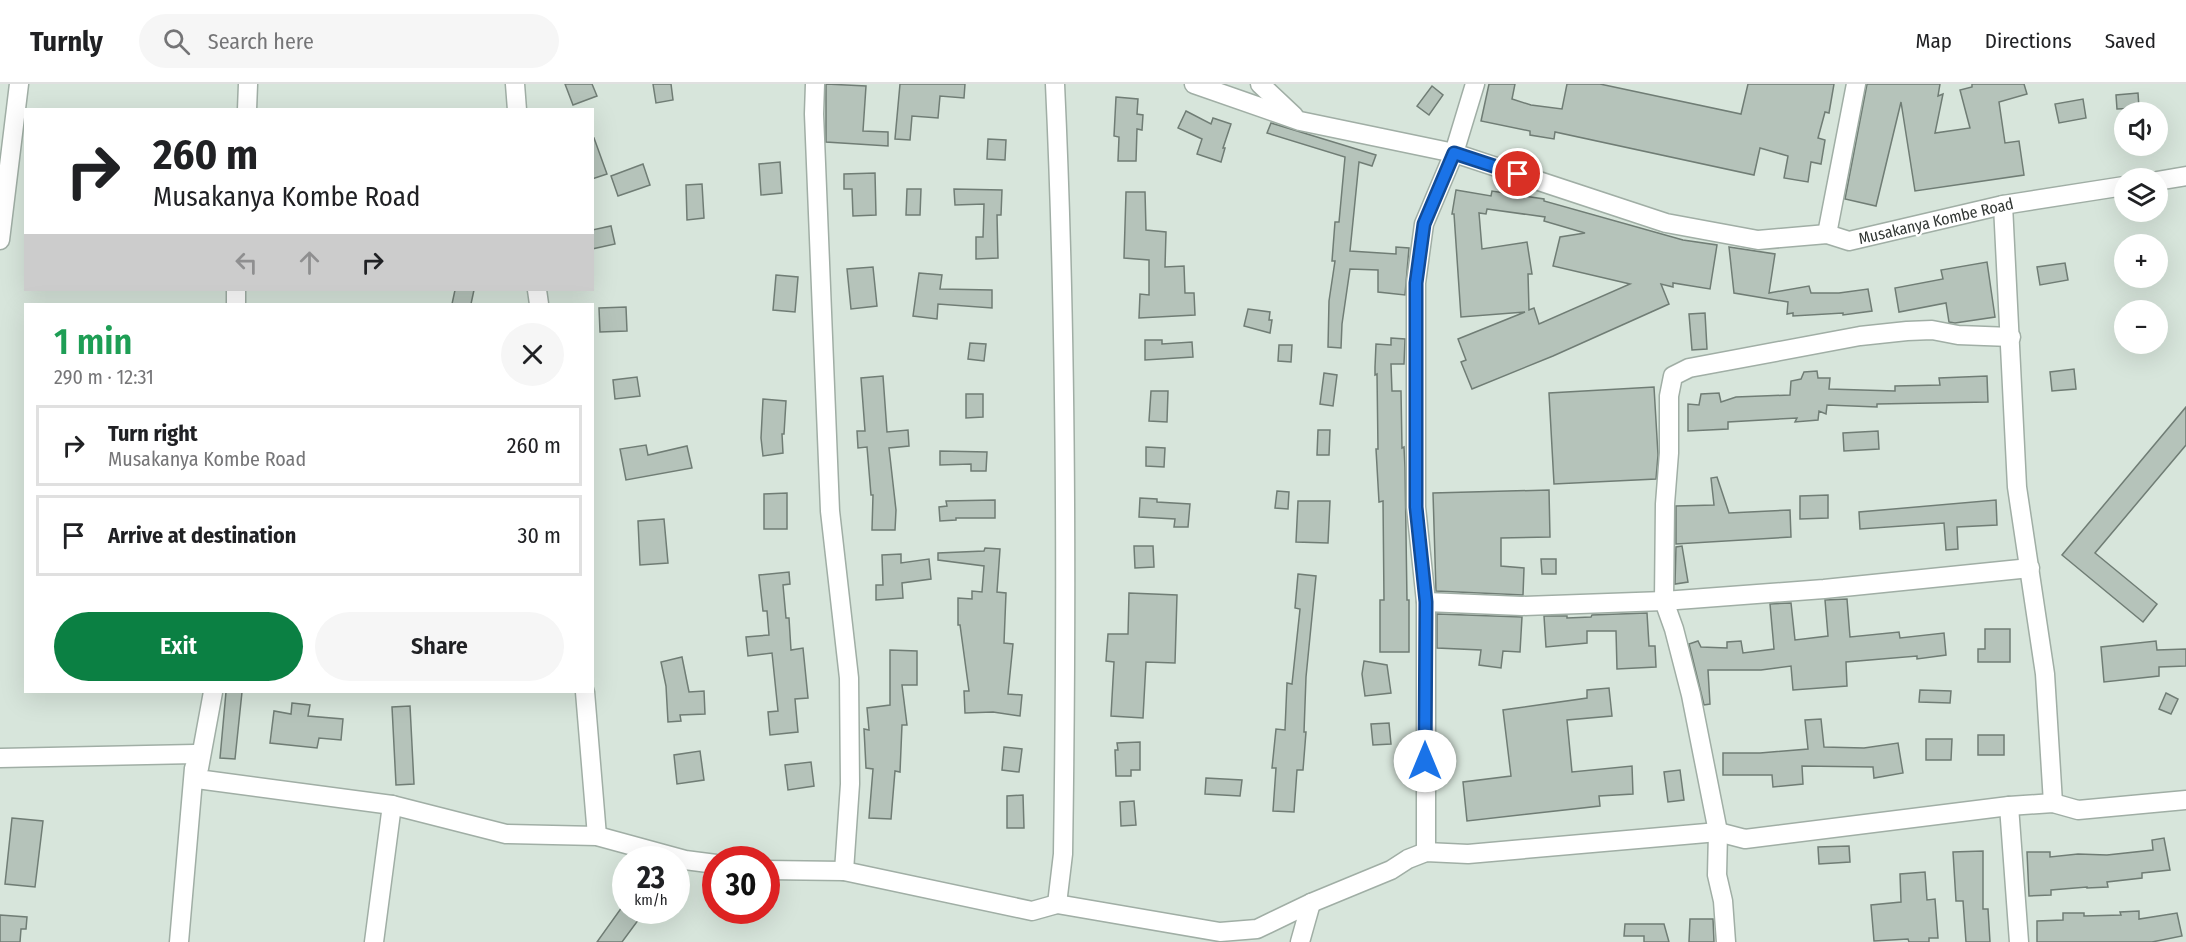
<!DOCTYPE html>
<html lang="en">
<head>
<meta charset="utf-8">
<style>
  :root { --surface:#fff; --page:#f6f6f6; --text:#202124; --muted:#757577; --line:#e0e0e0; --accent:#0b8043 }
  body { margin:0; font-family:"Fira Sans Condensed",sans-serif; background:var(--page); color:var(--text); height:100vh; display:flex; flex-direction:column; font-size:22px; white-space:nowrap }
  * { box-sizing:border-box; margin:0 }
  p { font-size:20px; color:var(--muted) }
  .icon { flex:none; width:33px; height:33px; fill:none; stroke:currentColor; stroke-width:2; stroke-linecap:round; stroke-linejoin:round }
  .map { position:relative; flex:1; overflow:hidden }
  .side { position:absolute; left:24px; top:219px; width:570px; height:390px; display:flex; flex-direction:column; background:var(--surface); border-radius:0px; box-shadow:0 6px 24px #0002 }
  .side>* { flex:none }
  .guide { position:absolute; left:24px; top:24px; width:570px; height:183px; border-radius:0px; box-shadow:0 6px 24px #0002; background:#fff; color:var(--text); overflow:hidden }
  .buttons { position:absolute; left:2114px; top:18px; display:grid; gap:12px }
  .buttons a { display:grid; place-items:center; width:54px; height:54px; border-radius:50%; background:var(--surface); box-shadow:0 6px 24px #0002; font-size:30px }
  .speed { position:absolute; left:612px; top:762px; display:flex; gap:12px; font-size:30px; font-weight:700; text-align:center }
  .speed>* { display:grid; place-content:center; width:78px; height:78px; border-radius:50%; background:var(--surface); box-shadow:0 6px 24px #0002; line-height:1 }
  .speed small { font-size:15px; font-weight:400 }
  .speed .limit { border:9px solid #d22; background:#fff; color:#111 }
  .pin { position:absolute; display:grid; place-items:center; width:51px; height:51px; color:#fff; margin:-26px; border:3px solid #fff; border-radius:50%; box-shadow:0 2px 6px #0007 }
  .me { position:absolute; width:66px; margin:-33px; rotate:0deg; stroke-linejoin:round; filter:drop-shadow(0 0 4px #0008) }
  .turn { display:flex; align-items:center; gap:21px; height:126px; padding:0 30px; font-size:27px }
  .turn .icon { width:78px; height:78px; stroke-width:2.5 }
  .turn b { display:block; font-size:42px; line-height:51px }
  .lanes { display:flex; align-items:center; height:57px; padding:0 30px; background:#0003; justify-content:center; gap:30px; direction:ltr }
  .lanes .off { opacity:.35 }
  .round { display:grid; place-items:center; flex:none; width:63px; height:63px; border-radius:32px; background:var(--page) }
  .head { display:flex; align-items:center; justify-content:space-between; height:102px; padding:0 30px }
  h1 { font-size:36px; font-weight:600; line-height:45px; color:#1e9e55 }
  .primary-button { display:flex; gap:12px; margin-top:auto; padding:12px 30px }
  .primary-button a { flex:1; height:69px; border-radius:36px; background:var(--accent); color:#fff; font-size:24px; font-weight:600; line-height:69px; text-align:center }
  .primary-button a+a { background:var(--page); color:var(--text) }
  ul { padding:0; list-style:none }
  li { display:flex; align-items:center; gap:18px; height:81px; margin:0 12px 9px; padding:0 18px; border:3px solid var(--line); border-radius:0px }
  li div { flex:1 }
  li b { display:block; font-size:22px }
  li em { font-style:normal }
  header { display:flex; align-items:center; gap:36px; box-sizing:border-box; height:84px; padding:0 30px; background:var(--surface); border-bottom:2px solid var(--line) }
  header strong { font-size:28px }
  nav { display:flex; gap:33px; margin-inline-start:auto; font-size:21px }
  .search { width:420px; height:54px; background:var(--page); display:flex; align-items:center; gap:15px; box-sizing:border-box; padding:0 21px; border-radius:33px; color:var(--muted); font-size:22px }
  .map>svg:first-child { display:block }
  .building { fill:#b5c3ba; stroke:#707d75; stroke-width:1.5; fill-rule:evenodd }
  .lines { fill:none; stroke-linecap:round; stroke-linejoin:round }
  .minor-casing { stroke:#a0aea5; stroke-width:21 }
  .minor { stroke:#fff; stroke-width:18 }
  .route-casing { stroke:#114b97; stroke-width:15 }
  .route { stroke:#1a73e8; stroke-width:10 }
  .labels { text-anchor:middle; dominant-baseline:central; stroke-width:4.5; stroke-linejoin:round; paint-order:stroke }
  .street-label { font-size:16px; fill:#323734; stroke:#fff }
</style>
</head>
<body>
<header>
<strong>Turnly</strong>
<div class="search"><svg class="icon" aria-label="search" viewBox="0 0 24 24"><circle cx="10" cy="10" r="6"/><path d="M15 15l6 6"/></svg>Search here</div>
<nav><a>Map</a><a>Directions</a><a>Saved</a></nav>
</header>
<div class="map">
<svg width="2186" height="858" viewBox="0 0 2186 858">
  <rect width="100%" height="100%" fill="#d7e5db"/>
  <g class="building">
    <polygon points="565,0 592,0 597,12 573,21"/>
    <polygon points="653,0 671,0 673,16 656,19"/>
    <polygon points="826,0 866,2 863,47 888,48 888,62 826,58"/>
    <polygon points="900,0 965,0 964,14 940,12 938,34 912,32 910,56 895,55"/>
    <polygon points="1489,0 1515,0 1512,15 1531,21 1562,25 1567,0 1600,0 1741,30 1748,0 1834,0 1829,29 1825,28 1818,54 1825,56 1821,80 1811,78 1808,98 1784,94 1788,72 1760,64 1754,91 1555,48 1554,55 1530,51 1530,47 1481,37"/>
    <polygon points="1867,0 1940,0 1938,12 1943,10 1935,49 1970,44 1960,6 1972,3 1972,0 2024,0 2027,10 1999,18 2005,59 2019,57 2024,91 1915,107 1901,18 1876,122 1845,115"/>
    <polygon points="1432,2 1443,11 1429,31 1417,22"/>
    <polygon points="2138,9 2139,24 2117,25 2116,11"/>
    <polygon points="1116,13 1138,15 1137,30 1143,31 1142,46 1137,45 1136,77 1118,77 1119,53 1114,52"/>
    <polygon points="2083,15 2086,34 2059,39 2055,20"/>
    <polygon points="1186,27 1211,40 1213,34 1231,40 1223,64 1225,64 1221,78 1197,70 1202,55 1178,44"/>
    <polygon points="1271,39 1376,71 1372,82 1359,78 1350,167 1396,170 1396,163 1409,164 1405,211 1378,208 1378,186 1350,185 1342,240 1341,264 1328,263 1329,217 1335,177 1332,177 1335,138 1339,138 1345,73 1267,49"/>
    <polygon points="594,54 607,90 592,95 592,55"/>
    <polygon points="988,55 1006,56 1005,76 987,75"/>
    <polygon points="780,78 782,109 761,111 759,80"/>
    <polygon points="643,80 650,101 618,112 611,92"/>
    <polygon points="875,89 876,131 853,132 852,105 844,105 844,90"/>
    <polygon points="702,100 704,134 687,136 686,101"/>
    <polygon points="907,105 921,105 920,131 906,131"/>
    <polygon points="954,105 1002,106 1001,131 997,131 998,174 976,175 976,153 983,153 984,120 955,121"/>
    <path d="M1456 106 1491 112 1492 107 1544 115V117L1683 156 1717 161 1710 205 1673 199V203L1661 200 1669 220 1553 272 1472 305 1461 278 1466 276 1458 255 1525 228 1461 233 1454 130H1452ZM1487 125 1545 133 1544 137 1585 149 1560 153 1553 182 1630 200 1539 240 1534 224 1529 226 1528 190H1532L1527 158 1482 165 1479 129 1486 130Z"/>
    <polygon points="1126,108 1145,108 1146,146 1166,148 1165,183 1184,182 1185,209 1194,209 1195,231 1139,234 1140,210 1149,211 1149,176 1124,174"/>
    <polygon points="611,142 615,160 592,165 592,146"/>
    <polygon points="1729,163 1775,170 1769,209 1809,202 1811,209 1839,209 1868,205 1872,227 1843,231 1843,229 1793,232 1793,229 1787,230 1788,218 1734,209"/>
    <polygon points="1987,178 1995,233 1955,239 1949,238 1946,219 1899,228 1895,204 1943,195 1941,186"/>
    <polygon points="2065,179 2068,196 2040,201 2037,183"/>
    <polygon points="873,183 877,222 851,225 847,185"/>
    <polygon points="919,189 942,191 940,205 992,206 992,224 938,220 937,235 913,232"/>
    <polygon points="776,191 798,193 795,228 773,226"/>
    <polygon points="455,206 474,206 471,220 452,220"/>
    <polygon points="626,223 627,247 600,248 599,224"/>
    <polygon points="1248,225 1270,228 1269,236 1272,236 1270,249 1244,242"/>
    <polygon points="1705,229 1707,265 1692,266 1689,230"/>
    <polygon points="1391,254 1405,255 1404,280 1391,280 1392,307 1401,307 1402,364 1404,363 1405,384 1407,516 1409,516 1409,568 1380,568 1380,516 1384,516 1383,417 1379,418 1376,365 1378,365 1377,290 1375,291 1375,283 1376,260 1391,261"/>
    <polygon points="1145,256 1162,256 1162,260 1192,258 1193,273 1145,276"/>
    <polygon points="970,259 986,260 984,277 968,275"/>
    <polygon points="1279,261 1292,261 1291,278 1278,277"/>
    <polygon points="2074,285 2076,305 2052,307 2050,288"/>
    <polygon points="1817,287 1818,294 1830,294 1829,305 1895,307 1895,302 1940,301 1939,294 1987,292 1988,318 1877,320 1877,323 1827,321 1826,330 1819,327 1818,336 1795,338 1797,334 1728,338 1728,345 1688,347 1688,320 1699,321 1701,310 1719,309 1721,318 1736,313 1790,311 1791,297 1801,295 1804,288"/>
    <polygon points="1324,289 1337,291 1333,322 1320,320"/>
    <polygon points="883,292 887,348 908,346 909,362 889,364 896,426 895,446 872,446 873,411 871,411 867,363 858,364 857,347 865,347 861,294"/>
    <polygon points="637,293 640,312 615,315 613,296"/>
    <polygon points="1654,303 1658,371 1656,395 1554,400 1549,309"/>
    <polygon points="1151,307 1168,307 1167,338 1149,337"/>
    <polygon points="966,310 983,310 983,333 966,334"/>
    <polygon points="763,315 786,317 784,350 782,350 783,369 763,372 761,354"/>
    <polygon points="2186,323 2186,361 2095,469 2157,520 2143,538 2062,471"/>
    <polygon points="1318,346 1330,346 1329,371 1317,371"/>
    <polygon points="1878,347 1879,365 1844,367 1843,349"/>
    <polygon points="646,361 648,371 687,362 692,384 626,396 620,365"/>
    <polygon points="1146,363 1165,364 1164,383 1146,382"/>
    <polygon points="940,367 987,368 986,387 971,387 971,380 940,381"/>
    <polygon points="1717,393 1729,429 1790,426 1791,453 1676,460 1676,422 1714,421 1711,394"/>
    <polygon points="1549,406 1550,453 1501,454 1501,482 1524,484 1523,511 1436,507 1433,409"/>
    <polygon points="1277,407 1289,408 1288,425 1275,424"/>
    <polygon points="787,409 787,445 764,445 764,410"/>
    <polygon points="1828,411 1828,434 1800,435 1800,412"/>
    <polygon points="1140,414 1157,415 1157,418 1190,420 1188,443 1174,443 1175,435 1139,433"/>
    <polygon points="995,416 995,434 956,434 956,436 940,437 939,423 947,422 946,417"/>
    <polygon points="1996,416 1997,441 1957,443 1958,465 1946,466 1944,439 1860,445 1859,428"/>
    <polygon points="1298,417 1330,417 1328,459 1296,458"/>
    <polygon points="664,435 668,479 640,481 638,437"/>
    <polygon points="1134,462 1153,462 1154,483 1135,484"/>
    <polygon points="1682,462 1688,498 1675,500 1676,463"/>
    <polygon points="985,464 1000,465 997,508 1006,509 1004,559 1013,560 1008,610 1022,611 1020,632 993,628 965,629 964,607 969,607 960,541 958,541 958,514 972,515 972,507 982,508 984,482 938,476 938,469 984,467"/>
    <polygon points="901,470 901,479 929,475 931,495 902,499 903,514 876,516 876,501 883,501 882,471"/>
    <polygon points="1541,475 1556,475 1556,490 1542,490"/>
    <polygon points="789,488 790,500 783,501 786,534 789,534 791,566 803,564 808,614 795,615 798,648 770,651 768,628 778,627 772,569 748,572 746,553 769,551 767,527 763,527 759,491"/>
    <polygon points="1298,490 1316,492 1306,593 1304,648 1306,648 1303,686 1297,686 1294,728 1273,727 1276,684 1272,684 1276,645 1285,646 1287,599 1292,600 1300,525 1295,524"/>
    <polygon points="1129,509 1177,511 1175,579 1146,578 1143,634 1111,632 1114,578 1106,577 1108,550 1128,550"/>
    <polygon points="1847,515 1850,553 1899,548 1900,554 1944,549 1946,571 1917,575 1917,572 1846,578 1847,602 1793,606 1791,582 1761,586 1708,586 1710,620 1704,621 1689,560 1698,557 1701,563 1727,564 1727,558 1741,557 1743,569 1774,565 1770,520 1791,519 1795,556 1828,552 1825,516"/>
    <polygon points="1647,529 1649,562 1655,562 1656,583 1617,585 1616,547 1587,547 1587,559 1546,563 1544,532 1567,532 1567,534 1591,533 1592,531"/>
    <polygon points="1437,530 1522,533 1520,568 1503,567 1501,584 1479,581 1481,566 1437,564"/>
    <polygon points="1985,545 2010,545 2010,578 1978,578 1978,565 1985,565"/>
    <polygon points="2156,557 2157,566 2186,565 2186,582 2159,583 2159,592 2104,598 2101,563"/>
    <polygon points="890,566 917,567 917,601 902,601 907,641 902,641 900,688 895,687 891,735 869,734 873,685 866,684 864,645 869,646 867,624 890,621"/>
    <polygon points="682,573 689,608 704,607 705,630 680,631 681,637 668,638 666,602 661,578"/>
    <polygon points="1364,577 1387,581 1391,609 1365,612 1362,590"/>
    <polygon points="1609,604 1612,632 1567,636 1572,688 1632,682 1633,710 1599,712 1600,722 1467,737 1463,698 1511,692 1503,626 1587,614 1587,606"/>
    <polygon points="1920,606 1951,607 1950,619 1919,618"/>
    <polygon points="226,608 242,608 235,675 220,674"/>
    <polygon points="2166,609 2178,615 2171,630 2159,625"/>
    <polygon points="292,619 310,621 308,632 343,635 341,656 319,654 317,664 270,659 274,627 291,630"/>
    <polygon points="410,622 414,700 396,701 392,623"/>
    <polygon points="1821,635 1824,663 1864,664 1898,659 1903,689 1874,694 1873,683 1802,682 1803,700 1773,703 1772,691 1723,691 1723,669 1760,669 1808,665 1805,636"/>
    <polygon points="1389,639 1391,660 1373,661 1371,640"/>
    <rect x="1978" y="651" width="26" height="20"/>
    <polygon points="1926,655 1952,655 1951,676 1926,676"/>
    <polygon points="1140,658 1140,686 1131,686 1131,692 1116,692 1115,666 1118,666 1117,659"/>
    <polygon points="1004,663 1022,665 1019,688 1002,686"/>
    <polygon points="700,667 704,696 677,700 674,671"/>
    <polygon points="811,678 814,702 788,706 785,681"/>
    <polygon points="1680,686 1684,716 1668,718 1664,688"/>
    <polygon points="1206,694 1242,696 1240,712 1205,710"/>
    <polygon points="1023,711 1024,744 1007,744 1007,712"/>
    <polygon points="1134,717 1136,741 1121,742 1120,718"/>
    <polygon points="12,734 43,737 35,803 5,800"/>
    <polygon points="2164,754 2170,786 2142,789 2142,794 2107,798 2108,803 2087,804 2087,803 2051,806 2051,811 2029,812 2027,768 2050,768 2050,773 2078,770 2107,771 2153,766 2152,756"/>
    <polygon points="1849,762 1850,778 1819,780 1818,763"/>
    <polygon points="1983,767 1983,825 1988,825 1990,858 1966,858 1963,817 1956,817 1953,768"/>
    <polygon points="1925,788 1927,816 1935,815 1938,854 1929,854 1929,858 1909,858 1908,855 1874,857 1871,821 1901,818 1900,790"/>
    <polygon points="622,823 639,835 622,858 597,858"/>
    <polygon points="2139,827 2139,835 2177,829 2182,852 2152,858 2037,858 2037,837 2063,836 2063,829 2084,829 2084,832 2121,831 2120,828"/>
    <polygon points="0,831 27,833 26,845 21,845 20,858 0,858"/>
    <polygon points="1690,835 1713,835 1714,858 1689,858"/>
    <polygon points="1625,840 1664,840 1669,858 1644,858 1644,852 1624,852"/>
  </g>
  <g class="lines">
    <g class="minor-casing">
      <g id="minor">
        <polyline points="515,0 517,26"/>
        <polyline points="815,0 814,30 830,427 849,594 850,700 844,787"/>
        <path d="M1055 0C1067 257 1067 513 1063 770L1057 820"/>
        <polyline points="1194,0 1300,37 1454,69 1666,139 1758,156 1827,150 1849,157 2003,121 2124,102"/>
        <polyline points="1260,0 1294,32"/>
        <polyline points="247,26 248,0"/>
        <polyline points="2157,97 2186,92"/>
        <polyline points="2003,121 2017,403 2045,590 2053,719"/>
        <polyline points="1827,150 1856,0"/>
        <polyline points="0,156 19,0"/>
        <polyline points="537,206 539,220"/>
        <polyline points="236,220 236,206"/>
        <polyline points="1426,518 1522,522 1664,517 1824,505 2030,484"/>
        <polyline points="585,608 597,752"/>
        <polyline points="0,674 195,670 197,695 392,721 506,750 597,752 685,776 716,780"/>
        <polyline points="199,684 213,608"/>
        <polyline points="2009,722 2019,858"/>
        <polyline points="1426,768 1426,518 1416,423 1416,199 1424,140 1454,69 1475,0"/>
        <polyline points="766,786 844,787 1032,827 1057,820 1220,848 1257,845 1311,819 1391,786 1408,775 1426,768 1468,770 1718,748 1745,755 2009,722 2053,719 2078,726 2186,716"/>
        <polyline points="179,858 194,684"/>
        <polyline points="374,858 392,721"/>
        <polyline points="1300,858 1311,819"/>
        <polyline points="1726,858 1723,817 1717,791 1718,748 1691,611 1674,545 1664,517 1665,420 1669,369 1669,312 1673,292 1689,284 1860,252 1907,247 1932,246 1958,251 2011,253"/>
      </g>
    </g>
    <use href="#minor" class="minor"/>
  </g>
  <g class="lines">
    <g class="route-casing">
      <polyline id="route" points="1425,677 1426,518 1416,423 1416,199 1424,140 1454,69 1518,90"/>
    </g>
    <use href="#route" class="route"/>
  </g>
  <g class="labels">
    <g class="street-label">
      <text transform="translate(1936 137) rotate(-13)">Musakanya Kombe Road</text>
    </g>
  </g>
</svg>
<div class="buttons">
<a><svg class="icon" aria-label="sound" viewBox="0 0 24 24"><path d="M4 9h4l5-4v14l-5-4H4zM17 9q2 3 0 6"/></svg></a>
<a><svg class="icon" aria-label="layers" viewBox="0 0 24 24"><path d="M12 4l9 5-9 5-9-5zM3 14l9 5 9-5"/></svg></a>
<a>+</a>
<a>−</a>
</div>
<div class="speed"><div>23<small>km/h</small></div><div class="limit">30</div></div>
<div class="pin" style="left:1518px;top:90px;background:#d93025"><svg class="icon" aria-label="arrive" viewBox="0 0 24 24"><path d="M6 21V4h12l-3 4 3 4H6"/></svg></div>
<svg class="me" style="left:1425px;top:677px" viewBox="-20 -20 40 40"><circle r="19" fill="#fff"/><path d="M0-13L10 11 0 6-10 11z" fill="#1a73e8"/></svg>
<div class="guide">
<div class="turn"><svg class="icon" aria-label="right" viewBox="0 0 24 24"><path d="M7 20v-9h11M14 6l5 5-5 5"/></svg><div><b>260 m</b>Musakanya Kombe Road</div></div>
<div class="lanes"><svg class="icon off" aria-label="left" viewBox="0 0 24 24"><path d="M17 20v-9H6M10 6l-5 5 5 5"/></svg><svg class="icon off" aria-label="ahead" viewBox="0 0 24 24"><path d="M12 20V5M6 11l6-6 6 6"/></svg><svg class="icon" aria-label="right" viewBox="0 0 24 24"><path d="M7 20v-9h11M14 6l5 5-5 5"/></svg></div>
</div>
<section class="side">
<div class="head"><div><h1>1 min</h1><p>290 m · 12:31</p></div><a class="round"><svg class="icon" aria-label="close" viewBox="0 0 24 24"><path d="M6 6l12 12M18 6L6 18"/></svg></a></div>
<ul>
<li><svg class="icon" aria-label="right" viewBox="0 0 24 24"><path d="M7 20v-9h11M14 6l5 5-5 5"/></svg><div><b>Turn right</b><p>Musakanya Kombe Road</p></div><em>260 m</em></li>
<li><svg class="icon" aria-label="arrive" viewBox="0 0 24 24"><path d="M6 21V4h12l-3 4 3 4H6"/></svg><div><b>Arrive at destination</b></div><em>30 m</em></li>
</ul>
<div class="primary-button"><a>Exit</a><a>Share</a></div>
</section>
</div>
</body>
</html>
